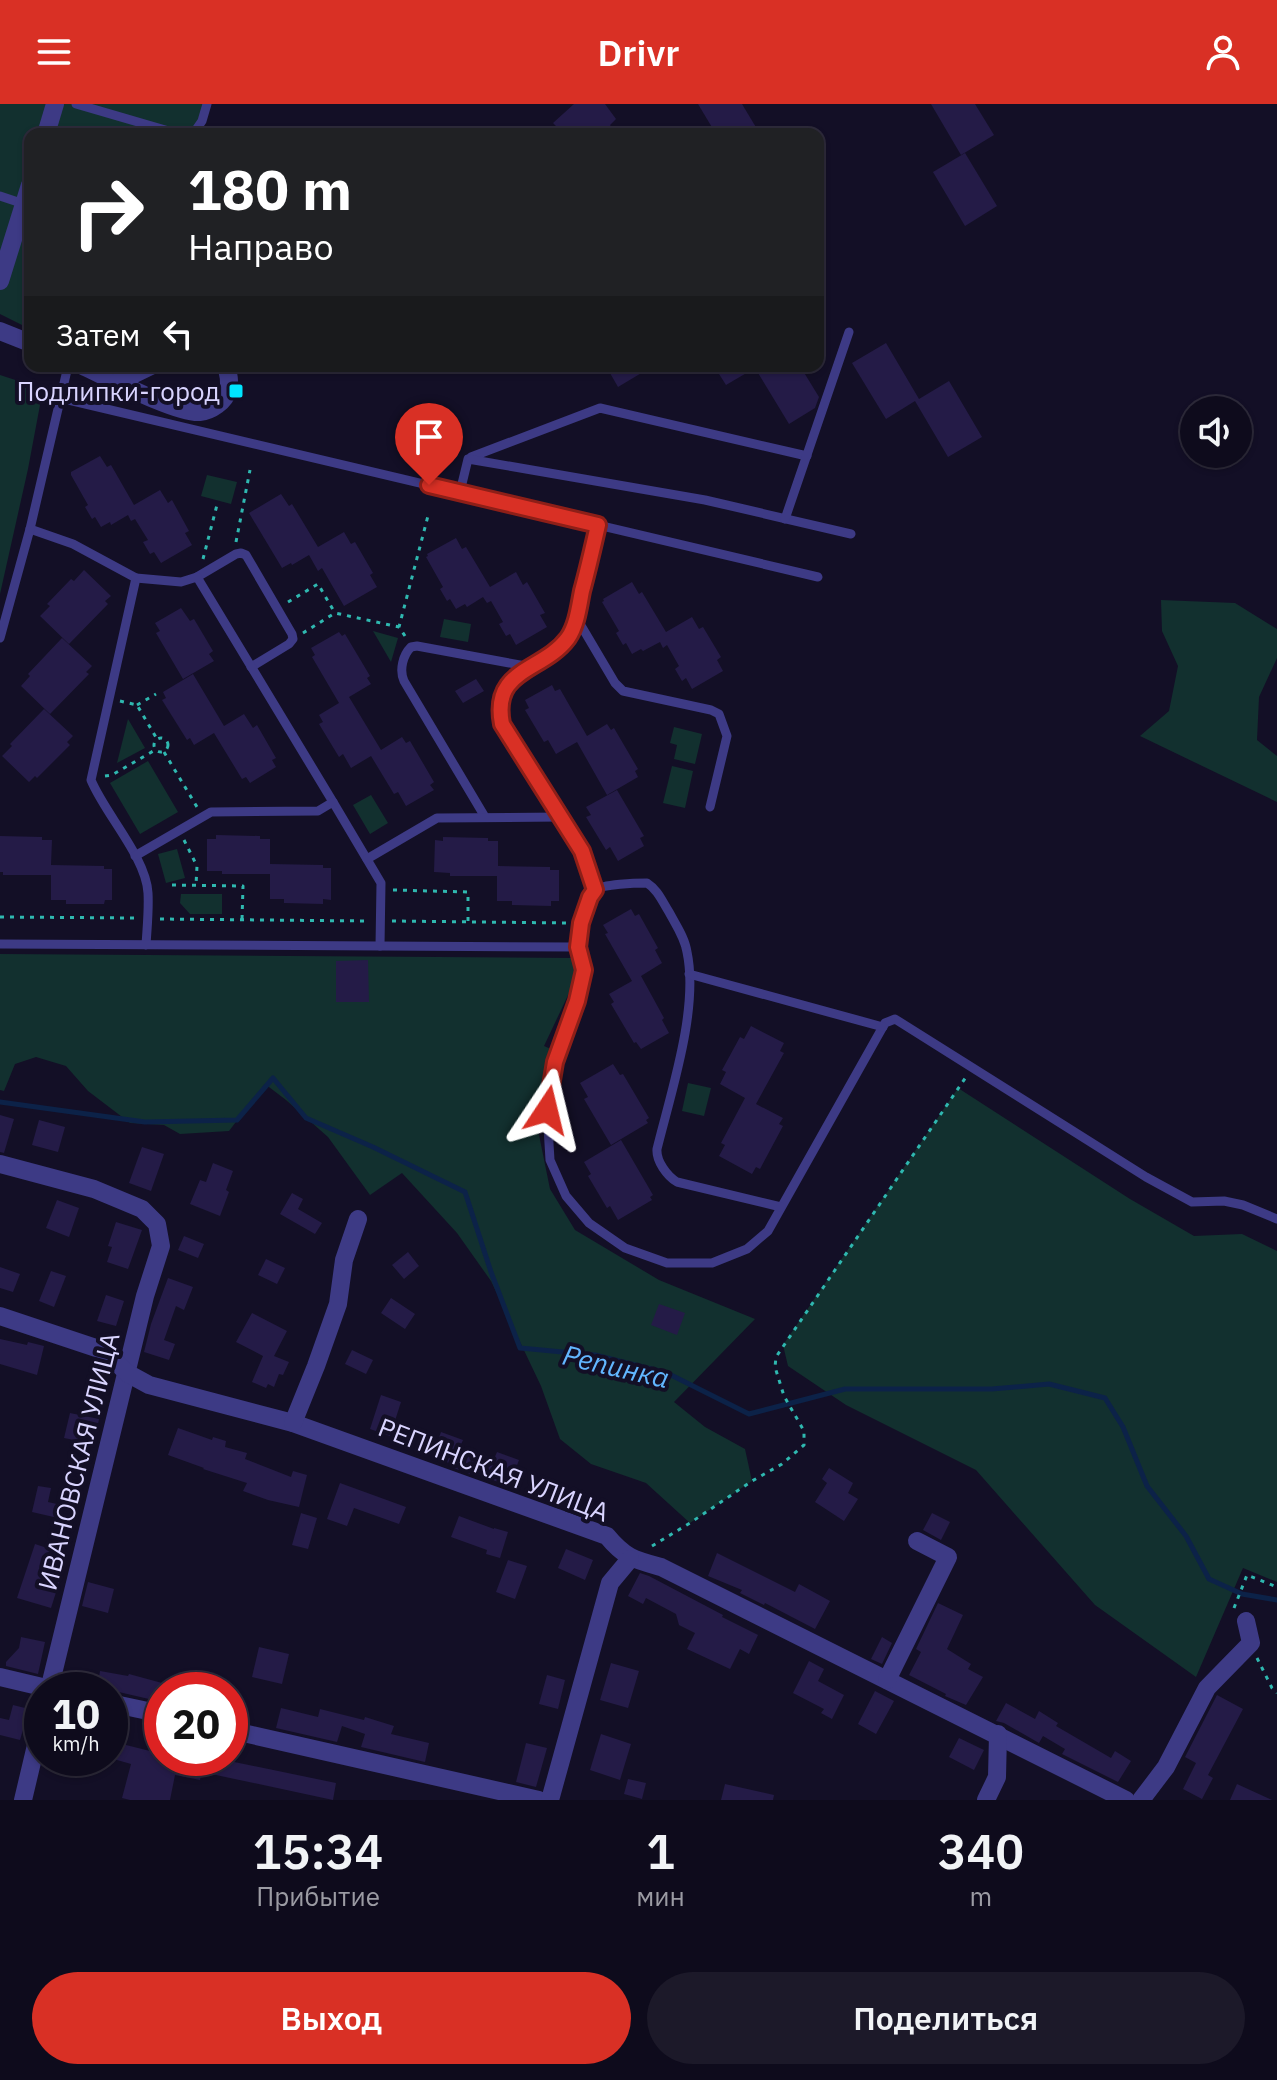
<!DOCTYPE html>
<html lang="ru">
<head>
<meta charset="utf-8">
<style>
  :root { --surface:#0e0b1c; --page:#1c1929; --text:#f1f3f6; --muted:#9b9ba3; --line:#2e2b3b; --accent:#d93025 }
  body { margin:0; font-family:"IBM Plex Sans",sans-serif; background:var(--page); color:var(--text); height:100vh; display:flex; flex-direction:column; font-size:30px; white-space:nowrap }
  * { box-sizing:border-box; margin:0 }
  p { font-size:26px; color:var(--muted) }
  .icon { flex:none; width:44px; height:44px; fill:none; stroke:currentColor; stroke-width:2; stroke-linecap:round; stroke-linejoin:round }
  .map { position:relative; height:1696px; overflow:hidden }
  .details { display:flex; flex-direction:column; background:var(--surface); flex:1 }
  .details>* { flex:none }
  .top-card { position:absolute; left:24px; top:24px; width:800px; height:244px; border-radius:16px; box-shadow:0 2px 6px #0004,0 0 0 2px var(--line); background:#202124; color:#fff; overflow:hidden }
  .controls { position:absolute; left:1180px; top:292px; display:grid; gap:16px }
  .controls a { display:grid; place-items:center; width:72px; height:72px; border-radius:50%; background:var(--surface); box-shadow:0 2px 6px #0004,0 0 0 2px var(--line); font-size:40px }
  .speed { position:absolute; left:24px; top:1568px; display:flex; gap:16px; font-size:40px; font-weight:700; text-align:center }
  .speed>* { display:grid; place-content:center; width:104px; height:104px; border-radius:50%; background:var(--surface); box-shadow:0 2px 6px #0004,0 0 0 2px var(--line); line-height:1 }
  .speed small { font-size:20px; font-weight:400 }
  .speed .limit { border:12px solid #d22; background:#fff; color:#111 }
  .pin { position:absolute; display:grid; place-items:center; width:68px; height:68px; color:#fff; margin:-82px -34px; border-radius:50% 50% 50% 0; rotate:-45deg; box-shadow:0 0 8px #0007 }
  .pin .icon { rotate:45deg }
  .me { position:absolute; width:88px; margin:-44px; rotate:10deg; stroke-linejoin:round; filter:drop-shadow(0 0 6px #0008) }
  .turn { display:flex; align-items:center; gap:28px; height:168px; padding:0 32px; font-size:36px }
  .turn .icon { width:104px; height:104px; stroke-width:2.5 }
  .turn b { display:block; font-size:56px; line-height:68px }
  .then { display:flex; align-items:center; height:76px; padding:0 32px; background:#0003; gap:16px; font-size:30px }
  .eta { display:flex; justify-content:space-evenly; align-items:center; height:136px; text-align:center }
  .eta b { font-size:48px; font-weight:600; line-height:56px }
  .action { display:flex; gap:16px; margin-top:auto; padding:16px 32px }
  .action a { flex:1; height:92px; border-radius:48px; background:var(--accent); color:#fff; font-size:32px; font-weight:600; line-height:92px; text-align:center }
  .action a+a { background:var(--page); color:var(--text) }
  header { display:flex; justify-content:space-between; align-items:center; height:104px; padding:0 32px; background:var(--accent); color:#fff; font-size:36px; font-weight:600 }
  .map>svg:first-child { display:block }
  .green { fill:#12302f }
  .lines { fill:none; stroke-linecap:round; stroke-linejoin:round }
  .stream { stroke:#0c2248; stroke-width:5 }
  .building { fill:#241b47 }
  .path { stroke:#2fb8b0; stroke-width:3; stroke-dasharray:4 6; stroke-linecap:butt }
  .service { stroke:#3d3a85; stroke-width:9 }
  .minor { stroke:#3d3a85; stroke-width:18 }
  .route-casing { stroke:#8d1f18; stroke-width:20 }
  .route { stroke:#d93025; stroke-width:14 }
  .poi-dot { fill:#00e5ff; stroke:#130f26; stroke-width:3 }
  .labels { text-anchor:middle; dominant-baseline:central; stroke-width:8; stroke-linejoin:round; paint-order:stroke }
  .poi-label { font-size:26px; fill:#d9d4ff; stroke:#130f26; text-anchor:end }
  .street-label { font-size:26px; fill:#d9d4ff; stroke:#130f26 }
  .water-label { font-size:28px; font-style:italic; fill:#62b6ff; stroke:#130f26 }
</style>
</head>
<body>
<header><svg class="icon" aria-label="menu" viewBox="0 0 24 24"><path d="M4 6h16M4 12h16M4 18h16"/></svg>Drivr<svg class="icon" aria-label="person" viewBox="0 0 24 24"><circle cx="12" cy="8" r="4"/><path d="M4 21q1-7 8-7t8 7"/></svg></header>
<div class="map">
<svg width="1277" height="1696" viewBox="0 0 1277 1696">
  <rect width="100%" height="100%" fill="#130f26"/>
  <g class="green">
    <polygon points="0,0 204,0 194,30 30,30 30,225 0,210"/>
    <polygon points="0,271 43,285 28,365 0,490"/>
    <polygon points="207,371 237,378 231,400 201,392"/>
    <polygon points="1161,496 1235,499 1277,525 1277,554 1259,593 1257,636 1277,652 1277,698 1140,632 1169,607 1178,562 1162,527"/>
    <polygon points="444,515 471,520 468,538 440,533"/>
    <polygon points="373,527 398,534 391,558"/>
    <polygon points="128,615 145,644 117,659"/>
    <polygon points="674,623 702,630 695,660 674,655 677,641 670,639"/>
    <polygon points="148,657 178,708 140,730 110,679"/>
    <polygon points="672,662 693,667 685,704 663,699"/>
    <polygon points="371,691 388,719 370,730 353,701"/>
    <polygon points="177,745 185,774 166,779 158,750"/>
    <polygon points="181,790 222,790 222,810 190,810 180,799"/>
    <polygon points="0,850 573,854 579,868 544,942 553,946 542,984 538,1026 550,1085 575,1126 659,1176 755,1215 674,1298 705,1323 745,1345 752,1377 690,1419 646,1379 591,1360 560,1335 541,1282 491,1177 457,1129 402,1069 370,1091 328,1033 286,996 265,980 229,1027 180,1030 164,1021 130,1019 88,987 66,962 36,953 15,960 4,987 0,986"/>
    <polygon points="688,979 711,984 704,1012 682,1007"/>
    <polygon points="958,984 1130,1095 1194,1132 1242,1130 1277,1147 1277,1478 1243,1464 1196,1573 1095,1501 976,1366 846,1301 788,1262 783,1241"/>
  </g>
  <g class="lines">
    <polyline class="stream" points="0,998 145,1018 237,1016 273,974 306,1014 373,1043 465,1088 491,1168 520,1244 595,1251 667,1269 749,1310 845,1285 992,1285 1049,1280 1105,1294 1123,1323 1147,1382 1186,1432 1209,1475 1242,1490 1277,1496"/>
  </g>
  <g class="building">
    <polygon points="574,0 605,0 616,15 610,21 612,24 606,30 547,30 556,22 553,19"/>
    <polygon points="698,0 742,0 760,30 716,30"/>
    <polygon points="931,0 975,0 994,31 961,51"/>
    <polygon points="965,49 997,102 965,122 933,68"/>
    <polygon points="886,239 919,295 949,277 982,333 948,353 915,297 886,315 852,259"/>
    <polygon points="606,262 653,262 618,283"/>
    <polygon points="714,262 800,262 819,293 815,304 789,320 755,264 726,281"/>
    <polygon points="100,352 107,363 111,361 134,401 160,386 168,399 172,396 189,427 185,429 192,441 161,459 154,448 150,450 143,438 148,436 135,415 131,417 128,411 111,421 110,418 101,423 95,413 92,415 85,403 88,401 71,371 71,368"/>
    <polygon points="281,390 289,402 292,400 318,443 344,428 351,440 355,438 373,469 370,471 377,483 344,502 322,464 318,467 309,451 292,461 291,459 282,464 249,409"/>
    <polygon points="456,434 462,445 466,443 490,483 516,468 523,481 527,478 545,509 540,511 547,523 516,541 510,530 506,532 499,520 503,518 491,497 487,499 483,493 467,503 465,500 456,505 450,495 447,497 440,485 443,483 426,453 428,452 427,450"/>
    <polygon points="84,466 111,492 105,497 108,500 69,540 40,512 50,502 47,500 71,475 74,477"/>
    <polygon points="632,478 639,490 642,488 666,528 692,513 699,525 703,523 721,553 717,556 723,567 692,585 686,574 682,577 675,565 679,562 667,541 663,544 660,538 643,547 641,545 632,550 626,539 623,541 616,529 619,527 602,498 604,497 603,495"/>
    <polygon points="181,504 190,517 194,515 213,547 209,550 214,557 183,575 156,529 160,527 155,519"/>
    <polygon points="339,528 342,532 345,530 370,572 367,574 371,580 349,593 381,646 402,633 406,639 410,637 434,678 430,681 434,686 406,702 398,688 394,690 371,652 351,664 343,650 339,653 319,620 323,618 319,611 339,599 312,553 315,551 311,544"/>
    <polygon points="62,534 92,562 86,568 89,570 50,610 21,582 30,572 28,570"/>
    <polygon points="193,570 224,622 244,610 253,624 257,621 276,654 272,656 276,663 250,679 246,673 242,675 214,629 194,641 190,634 187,636 162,596 166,594 163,588"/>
    <polygon points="476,575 484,587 463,599 455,587"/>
    <polygon points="552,581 555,587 560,585 587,632 607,620 611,626 614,624 638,665 635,667 638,673 607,691 577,638 556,650 548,636 544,638 525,606 529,604 525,596"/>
    <polygon points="44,605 73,632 67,638 70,641 37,674 35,672 29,678 2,652 12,642 10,640"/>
    <polygon points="617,686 644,732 640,734 644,742 618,757 610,743 606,746 586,713 591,711 586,703"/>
    <polygon points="216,731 260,732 260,735 270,735 270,760 323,761 323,764 331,764 331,796 323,795 323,800 284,799 284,795 270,795 270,770 222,770 222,767 207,767 207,735 216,735"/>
    <polygon points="0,732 42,733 42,736 52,736 51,761 104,762 104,765 112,765 112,796 105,796 104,800 66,800 66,796 51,796 51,771 3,771 3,768 0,768"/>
    <polygon points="443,733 488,734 488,737 498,737 498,762 550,763 550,766 559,766 559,797 551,797 551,802 512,801 512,797 497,797 497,772 450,772 450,769 434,768 435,736 443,737"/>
    <polygon points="631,805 635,812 639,810 658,844 655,846 662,859 641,872 664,914 662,916 669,929 641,945 636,938 634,939 611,900 614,898 609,890 632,877 605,830 608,829 603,821"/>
    <polygon points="368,856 369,898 336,898 336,857"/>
    <polygon points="751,922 784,939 780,947 784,949 756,1000 783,1014 779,1020 783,1022 760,1065 756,1063 752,1070 719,1052 725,1041 721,1039 745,994 720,980 726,968 722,966 740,933 744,935"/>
    <polygon points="613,960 620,971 623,970 649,1014 646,1016 648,1019 611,1041 584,995 588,993 580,979"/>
    <polygon points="0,1011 14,1015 4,1049 0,1048"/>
    <polygon points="39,1016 65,1023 58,1048 32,1041"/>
    <polygon points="621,1036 653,1091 650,1093 652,1096 618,1116 610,1102 607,1104 588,1072 591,1070 584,1058"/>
    <polygon points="142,1043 164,1050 151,1087 129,1079"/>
    <polygon points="213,1059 233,1067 226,1086 229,1088 220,1112 190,1100 200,1076 206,1078"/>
    <polygon points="292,1089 303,1095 298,1105 322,1119 315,1130 280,1110"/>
    <polygon points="57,1096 79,1104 69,1133 46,1124"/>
    <polygon points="116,1118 142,1126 128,1165 107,1158 112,1143 108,1142"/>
    <polygon points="184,1132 204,1140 198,1154 178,1146"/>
    <polygon points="408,1148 419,1162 404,1175 392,1161"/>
    <polygon points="266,1155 285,1164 277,1180 258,1171"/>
    <polygon points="0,1163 20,1170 13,1188 0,1184"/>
    <polygon points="51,1167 66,1172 54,1203 39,1197"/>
    <polygon points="168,1174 193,1183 184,1206 176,1202 164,1236 175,1240 169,1256 144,1248 151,1220"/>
    <polygon points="106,1191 124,1197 116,1222 97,1217"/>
    <polygon points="391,1194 415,1210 405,1225 381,1209"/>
    <polygon points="659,1200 685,1209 677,1231 651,1221"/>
    <polygon points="252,1209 287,1227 274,1252 289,1258 283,1271 279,1270 274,1283 268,1280 266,1284 252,1278 263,1252 236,1238"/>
    <polygon points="0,1235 27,1241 28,1238 44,1242 37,1271 0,1260"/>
    <polygon points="352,1246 373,1256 366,1270 345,1260"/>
    <polygon points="381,1291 401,1298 390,1332 370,1325"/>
    <polygon points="70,1309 99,1315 94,1340 64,1334"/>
    <polygon points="178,1324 212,1336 213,1333 226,1337 225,1343 247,1349 245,1355 291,1373 293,1367 307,1371 299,1403 268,1396 243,1387 247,1379 203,1365 204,1364 168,1351"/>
    <polygon points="441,1328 463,1336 460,1343 494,1355 497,1348 519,1356 516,1364 525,1367 517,1386 471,1367 470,1370 454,1364 455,1361 432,1353"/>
    <polygon points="829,1364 853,1379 848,1389 858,1395 844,1417 815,1398 827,1379 822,1375"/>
    <polygon points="340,1379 406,1403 399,1420 354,1404 347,1422 327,1415"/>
    <polygon points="38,1382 51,1384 48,1398 61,1401 58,1414 32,1408"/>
    <polygon points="301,1409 317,1414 308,1445 292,1441"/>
    <polygon points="932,1409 950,1418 941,1436 923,1426"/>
    <polygon points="459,1412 494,1425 494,1424 508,1428 500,1454 486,1450 487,1446 451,1433"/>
    <polygon points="35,1440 68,1451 51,1504 17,1494"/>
    <polygon points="566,1445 593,1456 585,1476 558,1464"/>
    <polygon points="717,1449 795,1488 799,1480 830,1497 815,1525 765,1499 764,1501 740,1489 742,1486 708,1472"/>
    <polygon points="508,1456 527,1462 515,1495 496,1488"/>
    <polygon points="640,1469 649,1472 723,1511 722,1513 758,1531 749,1550 740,1545 730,1565 687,1545 695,1529 679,1521 676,1510 646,1494 643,1500 628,1492"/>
    <polygon points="88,1478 114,1485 108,1509 82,1502"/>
    <polygon points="938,1499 963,1511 947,1545 971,1560 968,1565 983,1573 966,1601 945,1592 946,1590 909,1571 921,1548 916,1545"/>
    <polygon points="21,1533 45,1538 38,1570 6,1562 6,1558 19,1544"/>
    <polygon points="882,1533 892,1539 882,1560 871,1555"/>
    <polygon points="259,1543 289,1550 282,1580 252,1573"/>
    <polygon points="809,1557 824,1565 818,1577 844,1591 832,1615 821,1609 824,1605 793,1589"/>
    <polygon points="611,1559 639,1567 628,1604 600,1596"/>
    <polygon points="100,1567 128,1572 129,1570 162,1579 162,1598 110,1586 97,1586"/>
    <polygon points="547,1571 565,1576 558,1605 539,1600"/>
    <polygon points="875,1587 894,1597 876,1630 858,1620"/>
    <polygon points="1217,1591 1243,1605 1208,1671 1213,1674 1202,1695 1183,1685 1196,1659 1185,1653"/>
    <polygon points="1006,1599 1035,1615 1039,1607 1058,1619 1056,1622 1111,1654 1115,1647 1131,1657 1118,1678 1062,1650 1065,1645 1043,1632 1039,1639 1004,1619 996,1617"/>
    <polygon points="13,1601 29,1605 20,1636 0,1631 0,1614 9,1616"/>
    <polygon points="281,1604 318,1613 320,1605 364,1616 365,1613 394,1622 391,1630 429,1639 425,1658 361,1643 365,1630 342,1622 337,1638 276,1624"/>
    <polygon points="601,1630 631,1640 620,1676 590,1666"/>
    <polygon points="959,1634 984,1646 974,1666 949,1653"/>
    <polygon points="110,1637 162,1650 162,1654 215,1654 336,1679 333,1696 202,1668 200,1676 175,1671 170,1696 130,1696 122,1694 131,1660 110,1654"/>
    <polygon points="526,1639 547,1644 536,1683 516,1678"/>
    <polygon points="54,1654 75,1654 71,1671 51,1666"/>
    <polygon points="628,1675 646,1679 642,1695 624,1690"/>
    <polygon points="725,1680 774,1691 773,1696 721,1696"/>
    <polygon points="1237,1680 1272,1696 1230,1696"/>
  </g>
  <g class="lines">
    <g class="path">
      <polyline points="236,438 250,366"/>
      <polyline points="203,455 218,397"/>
      <polyline points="288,498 318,480 335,509"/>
      <polyline points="303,529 335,509 399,523"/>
      <polyline points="405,532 399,523 429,408"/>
      <polyline points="120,597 137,601 157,635"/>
      <polyline points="137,601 156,590"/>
      <circle cx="161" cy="641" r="7"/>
      <polyline points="164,648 197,703"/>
      <polyline points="105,672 112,671 155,646"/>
      <polyline points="184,736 197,762 196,781"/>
      <polyline points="172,781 243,782 242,816"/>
      <polyline points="393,786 468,788 468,817"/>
      <polyline points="0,813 136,814"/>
      <polyline points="160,815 368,817"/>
      <polyline points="392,817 568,819"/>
      <polyline points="652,1442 690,1419 752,1377 782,1360 804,1341 804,1327 784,1292 775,1263 776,1253 966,973"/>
      <polyline points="1234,1504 1247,1471 1277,1483"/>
      <polyline points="1257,1554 1272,1584 1277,1589"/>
    </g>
    <g class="service">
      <polyline points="76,0 179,30"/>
      <polyline points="193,30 202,17 207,0"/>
      <polyline points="0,92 24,100"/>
      <polyline points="60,294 818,473"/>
      <polyline points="471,353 600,304 807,352"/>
      <polyline points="460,388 468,355 705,396 851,430"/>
      <polyline points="785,415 849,228"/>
      <path d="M30 425 73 440 136 474 91 676C105 710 146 753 148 789 149 806 147 824 146 841"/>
      <polyline points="197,473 236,450 241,449 246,451 292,530 293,535 289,540 251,563"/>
      <polyline points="136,474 181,478 197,473 333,698"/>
      <polyline points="576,513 615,579 623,587 711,606 719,610 727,632 710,703"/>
      <polyline points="0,534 30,425 68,262"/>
      <path d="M485 713 404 577C399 566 403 551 411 543L417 542 531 563"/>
      <polyline points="135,752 211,708 318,707 333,698 381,779 380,842"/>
      <polyline points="367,755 437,714 561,713"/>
      <path d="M595 786 582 747 502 620C491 564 544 568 568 534 576 523 578 506 581 493 587 469 592 445 598 421"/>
      <polyline points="0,840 578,843 584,866 577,897 555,958 547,1006 550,1056 566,1092 589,1119 625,1144 667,1159 712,1159 747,1145 768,1127 885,919 895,915 1146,1073 1192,1098 1224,1097 1243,1101 1277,1115"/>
      <path d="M578 843C580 829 584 795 595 786 603 780 636 779 647 779 658 786 662 797 669 808 676 821 685 834 687 848 699 905 671 988 657 1045 656 1057 667 1072 677 1078L781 1103"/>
      <polyline points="689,870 883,923"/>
    </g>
    <g class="minor">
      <polyline points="46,30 55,0"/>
      <polyline points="0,177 30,81"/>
      <polyline points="0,227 30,239"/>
      <path d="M83 262C107 273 177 310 200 308 211 307 225 298 228 286 230 279 229 268 225 262"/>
      <polyline points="118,278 151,262"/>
      <polyline points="0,1060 94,1085 142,1105 157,1120 161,1142 145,1192 49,1586"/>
      <path d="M0 1212 105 1247 127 1269 149 1281 293 1319 607 1432C625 1454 635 1456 661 1463L1126 1696"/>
      <polyline points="293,1319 316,1262 338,1200 344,1156 358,1115"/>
      <polyline points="0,1573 55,1586"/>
      <polyline points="887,1576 948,1453 917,1437"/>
      <polyline points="110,1599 162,1610"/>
      <polyline points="230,1626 539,1696"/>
      <polyline points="23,1696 42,1616"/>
      <polyline points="550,1696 610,1479 630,1455"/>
      <polyline points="986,1696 997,1673 998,1630"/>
      <polyline points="1141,1696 1166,1663 1207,1584 1251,1539 1246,1517"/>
    </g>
  </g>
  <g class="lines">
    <g class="route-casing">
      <path id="route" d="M429 381 598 421C593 443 588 465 582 487 579 502 577 521 568 534 543 568 491 564 502 620L582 747 595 786 590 793 581 819 578 843 584 866 577 897 555 958 547 1006"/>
    </g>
    <use href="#route" class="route"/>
  </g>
  <rect class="poi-dot" x="228" y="279" width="16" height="16" rx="4"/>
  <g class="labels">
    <g class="poi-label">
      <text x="220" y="287">Подлипки-город</text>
    </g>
    <g class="street-label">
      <text transform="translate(78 1357) rotate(-76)">ИВАНОВСКАЯ УЛИЦА</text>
      <text transform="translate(494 1365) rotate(21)">РЕПИНСКАЯ УЛИЦА</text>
    </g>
    <g class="water-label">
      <text transform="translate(616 1262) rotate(13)">Репинка</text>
    </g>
  </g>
</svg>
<div class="controls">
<a><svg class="icon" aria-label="sound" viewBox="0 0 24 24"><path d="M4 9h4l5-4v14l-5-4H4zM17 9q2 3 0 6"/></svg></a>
</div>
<div class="speed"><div>10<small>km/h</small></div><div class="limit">20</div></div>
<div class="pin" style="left:429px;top:381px;background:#d93025"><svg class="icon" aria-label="arrive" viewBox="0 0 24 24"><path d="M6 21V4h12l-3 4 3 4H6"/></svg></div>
<svg class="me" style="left:547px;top:1006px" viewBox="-20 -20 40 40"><path d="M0-17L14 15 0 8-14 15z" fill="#d93025" stroke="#fff" stroke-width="4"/></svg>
<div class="top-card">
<div class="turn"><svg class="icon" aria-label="right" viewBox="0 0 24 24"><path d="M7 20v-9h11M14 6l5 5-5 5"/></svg><div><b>180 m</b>Направо</div></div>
<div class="then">Затем<svg class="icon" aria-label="left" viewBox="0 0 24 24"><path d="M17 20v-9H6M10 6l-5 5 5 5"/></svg></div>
</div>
</div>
<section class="details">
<div class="eta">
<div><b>15:34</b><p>Прибытие</p></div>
<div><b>1</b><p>мин</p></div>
<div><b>340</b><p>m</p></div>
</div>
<div class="action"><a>Выход</a><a>Поделиться</a></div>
</section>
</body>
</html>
